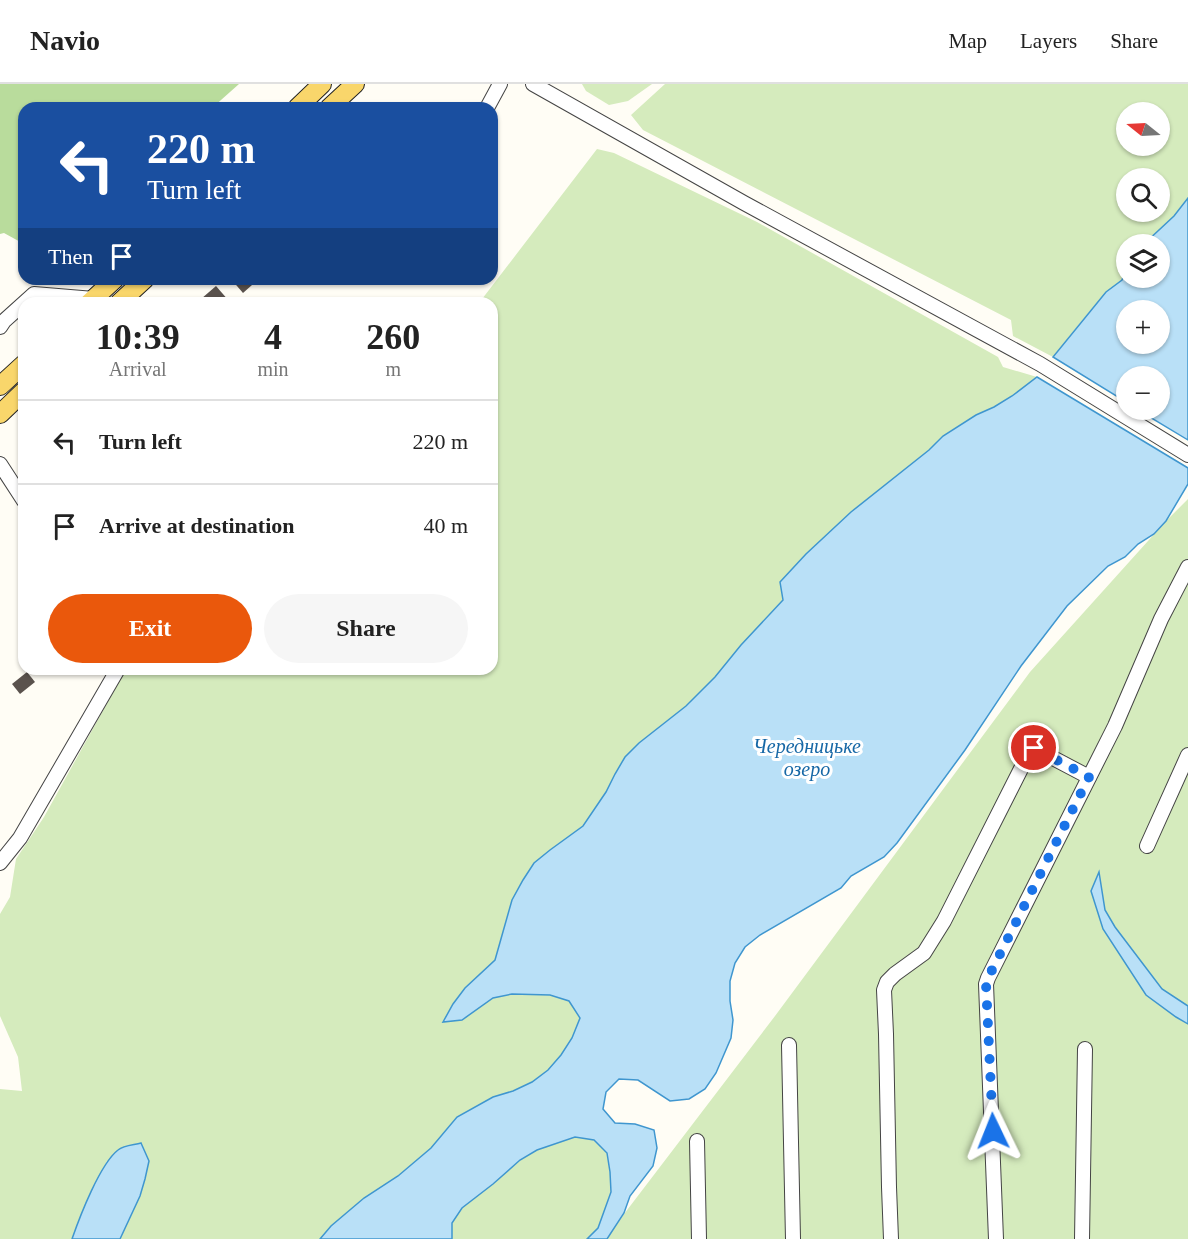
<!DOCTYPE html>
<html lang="en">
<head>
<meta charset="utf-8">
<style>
  :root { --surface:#fff; --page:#f6f6f6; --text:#222; --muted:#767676; --line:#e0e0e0; --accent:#ea580c }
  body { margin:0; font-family:Georgia,serif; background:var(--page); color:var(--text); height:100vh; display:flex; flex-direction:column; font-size:22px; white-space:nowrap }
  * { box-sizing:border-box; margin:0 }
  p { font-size:20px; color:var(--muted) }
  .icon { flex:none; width:33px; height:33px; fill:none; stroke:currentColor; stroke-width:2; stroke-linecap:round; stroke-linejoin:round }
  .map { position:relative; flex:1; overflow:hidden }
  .details { position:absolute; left:18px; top:213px; width:480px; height:378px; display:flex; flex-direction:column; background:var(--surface); border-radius:18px; box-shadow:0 2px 4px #0004 }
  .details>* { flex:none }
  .top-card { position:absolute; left:18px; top:18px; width:480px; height:183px; border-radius:18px; box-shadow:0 2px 4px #0004; background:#1a4fa0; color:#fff; overflow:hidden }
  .needle { width:39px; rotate:288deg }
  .buttons { position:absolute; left:1116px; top:18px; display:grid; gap:12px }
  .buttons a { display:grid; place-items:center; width:54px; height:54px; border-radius:50%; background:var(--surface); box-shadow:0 2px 4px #0004; font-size:30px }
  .pin { position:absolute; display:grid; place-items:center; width:51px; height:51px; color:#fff; margin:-26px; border:3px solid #fff; border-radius:50%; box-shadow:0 2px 6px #0007 }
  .me { position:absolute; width:66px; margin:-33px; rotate:358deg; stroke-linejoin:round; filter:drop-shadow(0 0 4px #0008) }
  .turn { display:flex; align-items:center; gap:21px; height:126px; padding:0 30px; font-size:27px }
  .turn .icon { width:78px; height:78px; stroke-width:2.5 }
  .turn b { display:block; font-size:42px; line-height:51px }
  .then { display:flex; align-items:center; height:57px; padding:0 30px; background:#0003; gap:12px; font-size:22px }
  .eta { display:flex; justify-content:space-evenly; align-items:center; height:102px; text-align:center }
  .eta b { font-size:36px; font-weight:700; line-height:42px }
  .cta { display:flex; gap:12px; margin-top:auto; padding:12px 30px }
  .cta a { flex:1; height:69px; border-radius:36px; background:var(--accent); color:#fff; font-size:24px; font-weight:700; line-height:69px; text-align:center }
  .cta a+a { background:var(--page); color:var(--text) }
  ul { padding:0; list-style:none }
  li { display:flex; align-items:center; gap:18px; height:84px; padding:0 30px; border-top:2px solid var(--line) }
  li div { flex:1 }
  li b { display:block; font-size:22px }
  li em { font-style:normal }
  header { display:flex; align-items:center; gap:36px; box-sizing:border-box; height:84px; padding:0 30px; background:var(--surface); border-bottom:2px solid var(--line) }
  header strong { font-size:28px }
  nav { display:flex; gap:33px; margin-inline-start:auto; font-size:21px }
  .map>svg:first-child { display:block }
  .green { fill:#d5ebbd; fill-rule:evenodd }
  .forest { fill:#b9dc9c }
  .water { fill:#b9e0f7; stroke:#3f96cf; stroke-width:1.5; fill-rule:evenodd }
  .building { fill:#5a524d }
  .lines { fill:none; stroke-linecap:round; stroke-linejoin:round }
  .minor-casing { stroke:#444; stroke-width:16 }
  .major-casing { stroke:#222; stroke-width:20 }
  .minor { stroke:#fff; stroke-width:14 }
  .major { stroke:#f9d66b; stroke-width:18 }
  .route { stroke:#1a73e8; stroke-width:10; stroke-dasharray:0 18 }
  .labels { text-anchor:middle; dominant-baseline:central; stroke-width:6; stroke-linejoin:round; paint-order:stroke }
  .water-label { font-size:20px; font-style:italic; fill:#1768a6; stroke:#fff }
</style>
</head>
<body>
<header>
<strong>Navio</strong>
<nav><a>Map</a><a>Layers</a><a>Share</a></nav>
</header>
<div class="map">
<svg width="1188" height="1155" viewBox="0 0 1188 1155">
  <rect width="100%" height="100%" fill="#fffdf5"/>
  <g class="green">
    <polygon points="582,0 652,0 628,17 609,21 586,7"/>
    <path d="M665 0H1188V114L1174 132 1144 160H1126V185L1122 196 1106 208 1080 239 1053 273 1013 252 1011 236 643 46 631 31ZM1126 28H1160V62H1126ZM1126 94H1160V128H1126Z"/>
    <polygon points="597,65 614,69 757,138 998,273 1003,283 1037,293 1012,312 994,323 976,331 943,352 929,366 851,428 806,470 781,498 784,516 741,561 715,593 686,622 639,659 625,673 615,690 606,708 583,742 534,779 523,796 512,816 495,876 465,904 453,920 444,937 462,936 493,914 512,910 550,911 569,917 580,934 572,954 561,971 548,986 532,998 513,1007 493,1013 457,1033 431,1064 398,1092 364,1114 331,1142 320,1155 120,1155 140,1112 149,1077 107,1077 89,1115 72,1155 0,1155 0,1005 22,1007 18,973 0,932 0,830 10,813 16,775 44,733 126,585 492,585 492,219 479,219"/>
    <polygon points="1188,415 1188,1155 605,1155 775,932 1030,588 1166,437"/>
    <polygon points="575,1053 593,1056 607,1069 610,1088 611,1108 598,1144 587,1155 452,1155 452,1139 462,1124 493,1100 520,1076 537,1066"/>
  </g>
  <polygon class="forest" points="0,0 239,0 212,24 24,24 24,160 4,149 0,150"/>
  <g class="water">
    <path d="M1188 114V356L1138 326H1160V292H1126V318L1053 273 1093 224 1106 208 1122 196 1126 185V194H1160V160H1144L1174 132ZM1126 226H1160V260H1126Z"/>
    <polygon points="1037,293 1188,384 1188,400 1166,437 1154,450 1138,460 1125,473 1108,482 1067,522 1021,582 965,666 897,759 884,773 851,792 841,804 760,851 745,863 735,879 730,897 730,917 733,936 731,954 716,989 705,1005 689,1015 670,1017 638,996 619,995 606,1008 603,1025 615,1039 635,1040 654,1046 657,1064 653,1082 630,1112 624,1129 607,1155 587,1155 598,1144 611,1108 610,1088 607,1069 594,1056 575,1053 537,1066 520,1076 493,1100 462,1124 452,1139 452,1155 320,1155 331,1142 364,1114 398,1092 431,1064 457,1033 493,1013 513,1007 532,998 548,986 561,971 572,954 580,934 569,917 550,911 512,910 493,914 462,936 443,938 453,920 465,904 495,876 512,816 523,796 534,779 550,766 583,742 606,708 615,690 625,673 639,659 686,622 715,593 741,561 783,516 780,498 806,470 851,428 929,366 943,352 976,331 994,323 1012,312"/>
    <polygon points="1099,788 1105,826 1115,843 1162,905 1188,922 1188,940 1176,933 1146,911 1103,845 1091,807"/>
    <path d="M141 1059 149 1077 145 1095 140 1112 120 1155H72C80 1132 100 1080 118 1066 124 1061 134 1061 141 1059Z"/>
  </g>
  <g class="building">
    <polygon points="231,195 246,195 252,201 243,209"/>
    <polygon points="216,202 229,217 228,219 205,219 201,215"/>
    <polygon points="27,588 35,598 20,610 12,600"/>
  </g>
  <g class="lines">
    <g class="minor-casing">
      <g id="minor">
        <polyline points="533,0 744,119 1040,280 1188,371"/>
        <polyline points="487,24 500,0"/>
        <polyline points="0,243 4,237 34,210 94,215"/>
        <polyline points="0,380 24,417"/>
        <polyline points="1147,762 1188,671"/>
        <polyline points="0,779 20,754 118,585"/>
        <polyline points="789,961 793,1155"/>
        <polyline points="697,1057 699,1155"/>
        <polyline points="891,1155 889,1103 886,950 884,906 887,898 895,890 924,869 944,837 1031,665 1034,664 1089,693"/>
        <polyline points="996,1155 986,900 988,894 1115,642 1161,535 1188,483"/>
        <polyline points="1082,1155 1085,965"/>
      </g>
    </g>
    <g class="major-casing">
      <g id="major">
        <polyline points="297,24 322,0"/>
        <polyline points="329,24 355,0"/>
        <polyline points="89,219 115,195"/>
        <polyline points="119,219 145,195"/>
        <polyline points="0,302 24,280"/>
        <polyline points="0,330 24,307"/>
      </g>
    </g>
    <use href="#minor" class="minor"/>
    <use href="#major" class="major"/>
  </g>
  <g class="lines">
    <polyline class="route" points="993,1047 986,900 988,894 1089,693 1034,664"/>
  </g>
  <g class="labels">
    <g class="water-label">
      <text x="807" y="662">Чередницьке<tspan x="807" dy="23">озеро</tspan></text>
    </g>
  </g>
</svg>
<div class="buttons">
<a><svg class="needle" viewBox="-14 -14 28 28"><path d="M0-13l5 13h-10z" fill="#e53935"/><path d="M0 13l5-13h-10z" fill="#767676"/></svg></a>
<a><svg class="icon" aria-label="search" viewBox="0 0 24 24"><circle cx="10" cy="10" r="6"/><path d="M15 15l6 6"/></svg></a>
<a><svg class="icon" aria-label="layers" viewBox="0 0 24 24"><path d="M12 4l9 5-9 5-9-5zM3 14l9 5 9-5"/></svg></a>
<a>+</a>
<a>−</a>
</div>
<div class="pin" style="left:1034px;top:664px;background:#d93025"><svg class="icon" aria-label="arrive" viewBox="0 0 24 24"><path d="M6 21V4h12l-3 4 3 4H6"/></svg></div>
<svg class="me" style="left:993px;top:1047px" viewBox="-20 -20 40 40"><path d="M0-17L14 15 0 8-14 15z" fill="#1a73e8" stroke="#fff" stroke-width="4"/></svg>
<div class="top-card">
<div class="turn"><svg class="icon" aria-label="left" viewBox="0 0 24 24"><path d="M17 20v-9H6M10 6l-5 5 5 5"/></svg><div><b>220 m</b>Turn left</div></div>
<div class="then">Then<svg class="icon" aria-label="arrive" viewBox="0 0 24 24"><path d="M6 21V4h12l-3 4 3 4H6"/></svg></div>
</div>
<section class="details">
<div class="eta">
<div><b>10:39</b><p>Arrival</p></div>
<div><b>4</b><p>min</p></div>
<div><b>260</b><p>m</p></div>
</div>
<ul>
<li><svg class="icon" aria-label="left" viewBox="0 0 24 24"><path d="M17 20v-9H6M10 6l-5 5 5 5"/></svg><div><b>Turn left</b></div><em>220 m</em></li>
<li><svg class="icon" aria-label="arrive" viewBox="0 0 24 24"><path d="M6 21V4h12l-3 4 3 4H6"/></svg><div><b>Arrive at destination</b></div><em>40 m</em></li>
</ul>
<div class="cta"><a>Exit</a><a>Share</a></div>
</section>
</div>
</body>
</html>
